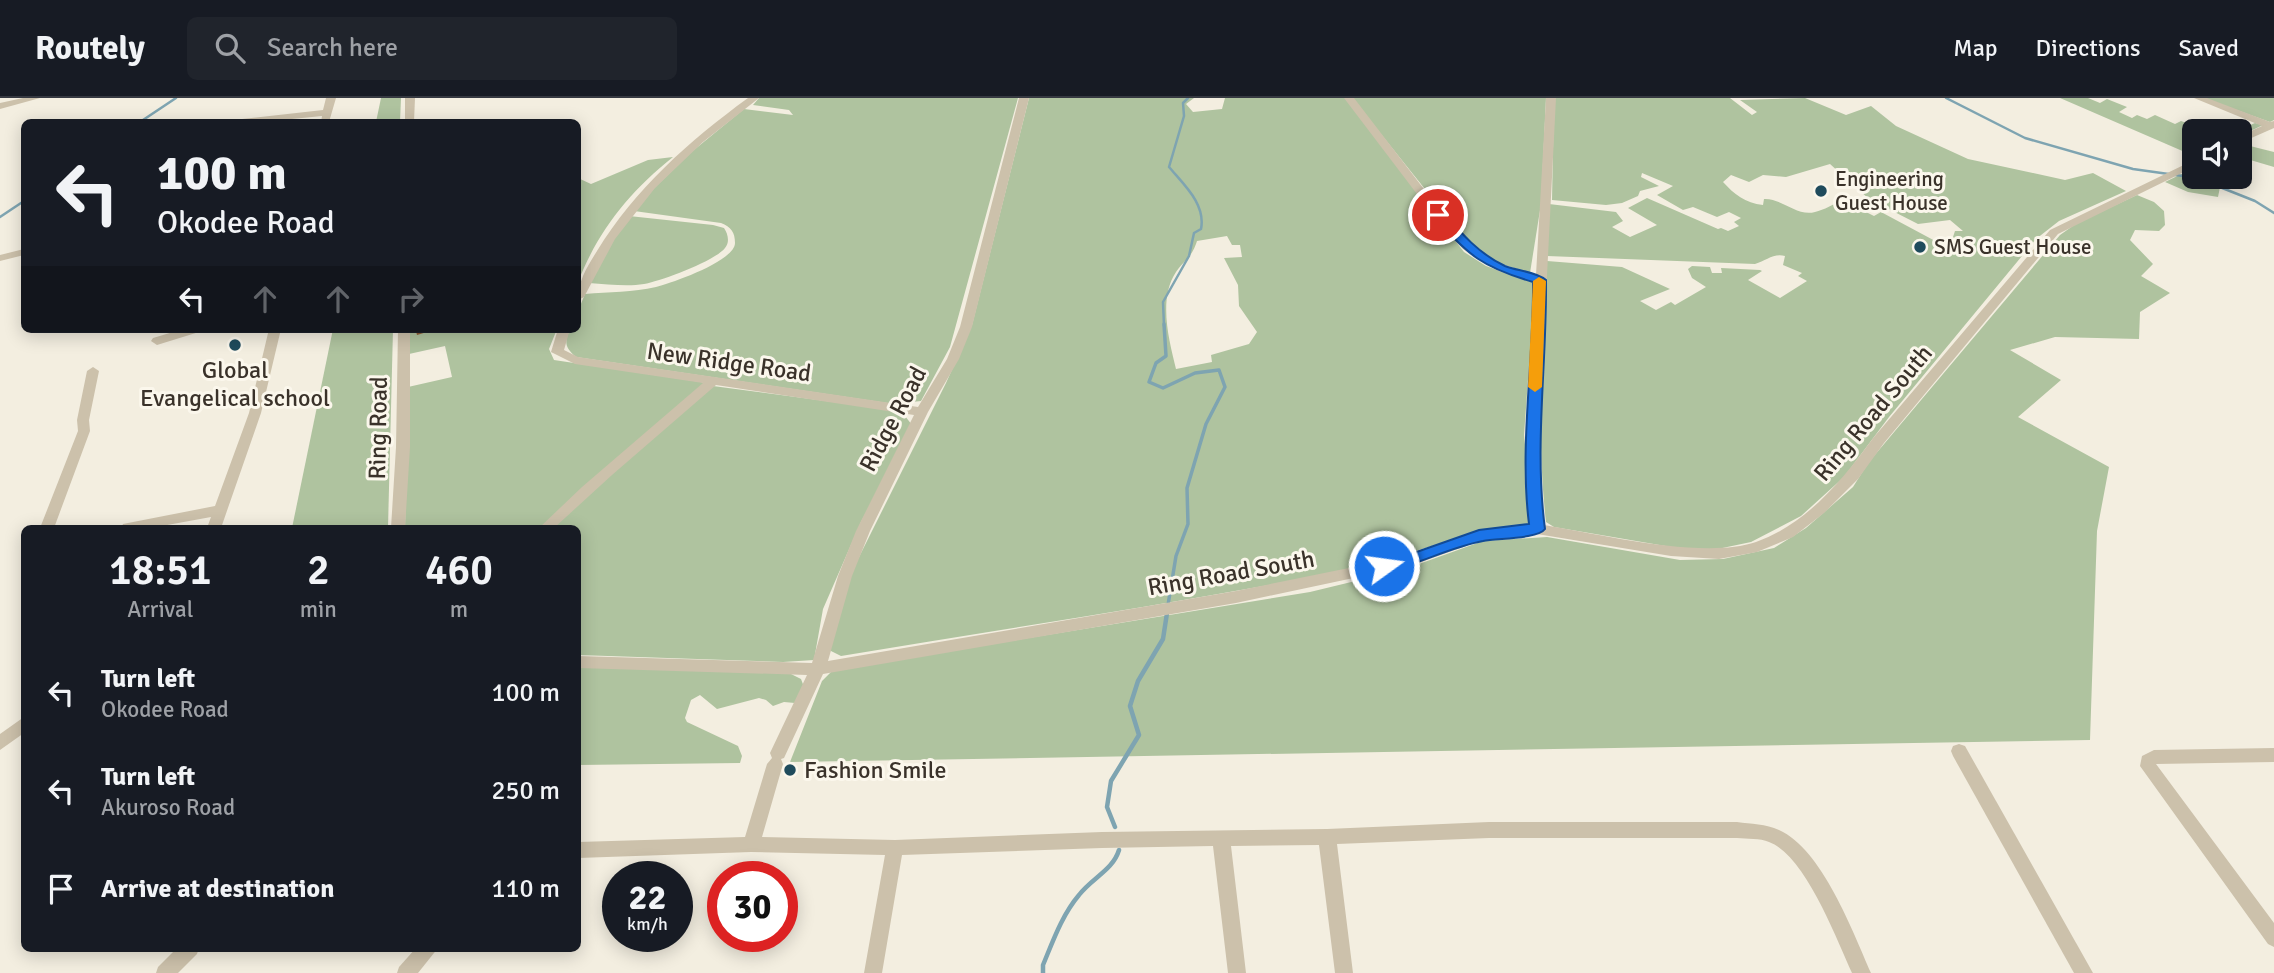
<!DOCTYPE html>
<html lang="en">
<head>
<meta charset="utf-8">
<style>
  :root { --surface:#171b24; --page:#20242c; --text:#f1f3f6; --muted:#9ea1a6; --line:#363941 }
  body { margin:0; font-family:Signika,sans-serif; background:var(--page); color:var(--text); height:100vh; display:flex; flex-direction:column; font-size:26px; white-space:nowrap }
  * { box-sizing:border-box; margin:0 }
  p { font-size:23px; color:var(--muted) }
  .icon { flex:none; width:38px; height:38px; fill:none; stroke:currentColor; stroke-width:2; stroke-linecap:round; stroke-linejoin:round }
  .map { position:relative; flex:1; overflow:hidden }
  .drawer { position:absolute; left:21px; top:427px; width:560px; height:427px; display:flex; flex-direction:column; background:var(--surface); border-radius:10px; box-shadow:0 4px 18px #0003 }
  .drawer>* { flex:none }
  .top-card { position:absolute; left:21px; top:21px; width:560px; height:214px; border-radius:10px; box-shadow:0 4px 18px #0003; background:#171b24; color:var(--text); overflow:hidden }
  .controls { position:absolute; left:2182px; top:21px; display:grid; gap:14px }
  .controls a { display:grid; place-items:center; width:70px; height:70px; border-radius:10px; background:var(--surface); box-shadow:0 4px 18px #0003; font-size:35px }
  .speed { position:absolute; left:602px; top:763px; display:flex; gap:14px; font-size:35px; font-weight:700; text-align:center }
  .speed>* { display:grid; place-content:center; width:91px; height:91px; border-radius:50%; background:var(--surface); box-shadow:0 4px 18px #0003; line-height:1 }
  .speed small { font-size:18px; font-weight:400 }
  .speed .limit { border:10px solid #d22; background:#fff; color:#111 }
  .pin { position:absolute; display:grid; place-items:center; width:60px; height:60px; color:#fff; margin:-30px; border:4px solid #fff; border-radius:50%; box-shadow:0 2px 7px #0007 }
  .me { position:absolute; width:77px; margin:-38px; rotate:76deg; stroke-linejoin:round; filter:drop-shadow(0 0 5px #0008) }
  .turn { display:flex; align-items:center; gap:24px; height:147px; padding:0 21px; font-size:32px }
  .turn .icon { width:91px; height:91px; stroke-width:2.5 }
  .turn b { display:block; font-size:49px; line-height:60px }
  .lanes { display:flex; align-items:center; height:66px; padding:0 21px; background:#0003; justify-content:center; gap:35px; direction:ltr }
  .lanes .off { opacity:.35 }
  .eta { display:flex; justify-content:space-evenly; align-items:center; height:119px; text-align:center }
  .eta b { font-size:42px; font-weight:600; line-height:49px }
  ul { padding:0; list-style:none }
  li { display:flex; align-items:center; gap:21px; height:98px; padding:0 21px }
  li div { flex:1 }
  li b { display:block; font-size:26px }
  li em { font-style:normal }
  header { display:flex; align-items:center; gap:42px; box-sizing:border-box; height:98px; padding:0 35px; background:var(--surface); border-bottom:2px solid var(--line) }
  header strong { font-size:33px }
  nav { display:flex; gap:38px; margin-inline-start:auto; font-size:24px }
  .search { width:490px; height:63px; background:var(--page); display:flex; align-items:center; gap:18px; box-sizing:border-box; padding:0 24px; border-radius:10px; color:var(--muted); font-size:26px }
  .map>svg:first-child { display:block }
  .green { fill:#afc39f; fill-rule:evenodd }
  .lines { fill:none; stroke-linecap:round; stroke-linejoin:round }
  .stream-far2 { stroke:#7ea4b1; stroke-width:2.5 }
  .stream-far1 { stroke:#7ea4b1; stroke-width:3.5 }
  .stream { stroke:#7ea4b1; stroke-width:4.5 }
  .minor { fill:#ccc1ab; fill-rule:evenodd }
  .shaded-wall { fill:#8b5b34 }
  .route { fill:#1a73e8; stroke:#114b97; stroke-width:2 }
  .slow { fill:#f59e0b }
  .poi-dot { fill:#1f4b5c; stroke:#fbf7ec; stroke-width:2.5 }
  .labels { text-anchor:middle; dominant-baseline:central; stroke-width:6; stroke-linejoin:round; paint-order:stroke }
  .far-poi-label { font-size:21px; fill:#3a322a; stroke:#fbf7ec; text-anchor:start }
  .street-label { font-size:24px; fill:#3a322a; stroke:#fbf7ec }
  .poi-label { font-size:24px; fill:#3a322a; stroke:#fbf7ec }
</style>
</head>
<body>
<header>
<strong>Routely</strong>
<div class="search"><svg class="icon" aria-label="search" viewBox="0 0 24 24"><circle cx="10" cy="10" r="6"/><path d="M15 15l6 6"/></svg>Search here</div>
<nav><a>Map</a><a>Directions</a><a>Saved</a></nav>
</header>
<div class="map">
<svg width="2274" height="875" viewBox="0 0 2274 875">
  <rect width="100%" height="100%" fill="#f3eee0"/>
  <g class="green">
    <polygon points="381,0 401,0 400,24 376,24"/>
    <path d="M759 0H1018L950 249 921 303 894 306 576 259C565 249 564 245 570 231H578V213L585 196C609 194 633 194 656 189 672 185 735 163 735 145 735 134 731 129 721 125L634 113V110L689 56 744 11 793 17 789 12 753 7Z"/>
    <path d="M1029 0H1194L1186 6 1193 14 1222 11 1225 0H1345L1464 154 1486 168 1535 185 1524 337 1533 424 1529 429C1465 431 1407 460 1344 473 1177 505 1009 530 841 558L831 553V541L848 481 946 285 972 227ZM1227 138 1232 147H1240L1242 159 1224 160 1238 187 1239 208 1257 234 1249 246 1211 257 1212 264 1176 271C1169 242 1158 201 1176 174 1186 160 1191 161 1197 143Z"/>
    <polygon points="1352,0 1546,0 1541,106 1530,175 1492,163 1469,146"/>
    <path d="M1554 0H1730L1752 17 1757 14 1740 2 1805 0 1846 17 1871 8 1896 28 1968 61 2065 82 2093 75 2126 93 2059 123 2036 141 1889 319 1844 379 1801 418 1751 444 1713 452 1683 451 1554 429 1546 424C1536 336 1542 250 1547 163L1622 169 1670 191 1640 203 1656 212 1671 204 1675 207 1706 189 1692 180 1688 171 1692 168 1710 169 1712 175H1722L1721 170 1760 172 1762 173 1748 182 1780 200 1807 183 1798 178 1802 175 1783 167 1785 158C1773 155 1766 163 1755 166L1547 158 1549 106 1616 114 1623 123 1612 129 1630 139 1657 127 1628 110 1647 100 1718 131 1721 130 1728 133 1739 128 1734 124 1741 120 1729 114 1717 119 1693 109 1683 112 1657 97 1673 88 1642 75 1641 79 1659 88 1640 93 1638 98 1622 105 1606 107 1552 102ZM1830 66 1869 101 1918 126 1950 122 1963 133H1955L1952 142V152L1881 114 1874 118 1842 102C1834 106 1824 112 1815 114 1797 119 1782 100 1764 101L1763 107C1745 105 1734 96 1723 84L1731 77 1749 84 1763 77 1786 79Z"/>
    <polygon points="2060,0 2088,0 2100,5 2107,1 2127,9 2119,14 2132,20 2137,17 2147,21 2155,17 2175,26 2181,23 2204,31 2216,23 2236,28 2240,26 2248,28 2255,25 2263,27 2240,38 2240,33 2194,33 2194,58"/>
    <polygon points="2203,0 2274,0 2274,22 2270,24"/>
    <polygon points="2242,46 2274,54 2274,69 2247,61 2240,66 2240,47"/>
    <path d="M673 59C629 94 598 133 578 184V80L591 86 648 62Z"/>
    <polygon points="2194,70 2194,79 2222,79 2218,99 2188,94 2165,84"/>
    <polygon points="2137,97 2154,104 2164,113 2165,127 2159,133 2135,132 2130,142 2153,166 2141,178 2170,195 2140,214 2139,241 2055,239 2010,252 2061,282 2018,319 2109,369 2097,433 2090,642 790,664 822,583 833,572 1310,494 1405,471 1483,443 1547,439 1680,462 1723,461 1774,450 1806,430 1853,389 1868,365 2060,137 2077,125"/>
    <path d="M629 118 713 127 724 130C728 136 730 144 725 150 715 163 661 183 644 186 627 189 607 186 589 185L595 167Z"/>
    <polygon points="333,231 393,231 388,430 292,430"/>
    <polygon points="409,231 557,231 549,251 554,262 701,284 713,288 886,311 905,318 912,327 861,424 823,511 814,562 783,564 578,557 578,430 405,430 408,289 452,279 445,248 409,256"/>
    <polygon points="578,569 789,575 801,581 804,589 795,605 784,604 773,608 766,602 759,600 717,611 700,597 691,602 685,620 687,624 738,648 742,658 740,665 578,667"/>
  </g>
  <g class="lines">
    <g class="stream-far2">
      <polyline points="1946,0 2025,40 2133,71 2197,80 2255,103 2274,115"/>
      <polyline points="140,24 176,0"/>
      <polyline points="0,119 24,103"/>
      <path d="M1164 228 1163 204 1189 158 1194 135 1201 131C1206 106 1184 87 1169 69L1184 18 1183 5 1188 0"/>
    </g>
    <polyline class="stream-far1" points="1164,226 1166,258 1156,265 1149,284 1163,290 1195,275 1219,272 1225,289 1206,326 1187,390 1188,426 1176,458 1168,507"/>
    <g class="stream">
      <polyline points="1115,729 1107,709 1111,683 1139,637 1130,608 1138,583 1163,541 1167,515"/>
      <path d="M1043 875V867C1053 843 1062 817 1079 797 1092 780 1113 772 1119 752"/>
    </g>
    <g class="minor">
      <polygon points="23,0 40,0 0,11 0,5"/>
      <polygon points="326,0 336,0 329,24 321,24 322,18 262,24 237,24 242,21 323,12"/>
      <polygon points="405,0 415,0 414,24 405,24"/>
      <path d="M748 0H759L703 44 655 90 615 141 584 199 578 202C578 183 587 169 597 153 635 91 689 43 748 0Z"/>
      <path d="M1019 0H1029L972 229 959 261 928 314 870 433 852 478 828 563 1236 493 1408 458 1479 433 1530 427C1521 347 1531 265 1535 184L1498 173 1463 151 1442 129 1344 0H1354L1450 125 1471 147 1506 169 1536 177 1546 0H1556L1540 316 1541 403 1544 427C1600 436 1703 462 1756 444 1807 426 1843 381 1874 339L2050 132 2194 62V69L2058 136 1884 345 1858 381 1824 415 1793 439 1757 454 1719 461 1671 458 1537 436 1480 443 1410 468 1236 505 823 576 784 660 781 661 783 666 762 739 895 742 1102 734 1327 731 1489 724H1737C1751 726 1766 726 1779 732 1822 751 1853 834 1871 875H1852C1837 842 1805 757 1769 744 1760 740 1747 741 1737 740H1489L1337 746 1353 875H1335L1319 747 1231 748 1246 875H1228L1213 748 1102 750 902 757 882 875H864L885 757 751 754 578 760V744L745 739 767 666 772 660 770 655 807 577 578 570V558L812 565 838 478 856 433 914 317 716 287 612 377 554 430H539L582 389 703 285 575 266 551 254 558 231H570L564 252 578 259 918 309 947 261 960 229Z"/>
      <polygon points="2194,0 2207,0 2270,24 2274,23 2274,30 2240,45 2240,38 2262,28"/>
      <polygon points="24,151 24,157 0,163 0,157"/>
      <polygon points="183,231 201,231 199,234 157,247 151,243 153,240"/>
      <polygon points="269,231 281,231 261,315 221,430 207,430 211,419 151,430 121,430 123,426 128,425 215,408 249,315"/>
      <polygon points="398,231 410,231 410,349 405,430 391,430 396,349"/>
      <polygon points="93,269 99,273 89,322 90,333 54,430 40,430 78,333 77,322 87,273"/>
      <polygon points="24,619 24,635 0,652 0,636"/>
      <polygon points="1959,646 1965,648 2093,875 2074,875 1953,658 1951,653 1953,648"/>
      <polygon points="2274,650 2274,664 2156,666 2274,825 2274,849 2268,846 2140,668 2142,658 2154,652"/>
      <polygon points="177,850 199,850 197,856 178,875 156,875 158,869"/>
      <polygon points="416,850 438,850 418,875 397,875 399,869"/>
    </g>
  </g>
  <polygon class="shaded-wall" points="426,231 427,234 417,237 416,233"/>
  <path class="route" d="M1438 113 1443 114C1461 135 1479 156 1505 168 1517 173 1535 173 1546 182 1547 265 1534 348 1545 431 1538 441 1497 440 1483 443 1450 449 1418 467 1384 474L1376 468 1378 464 1408 457 1479 432 1529 426C1519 346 1534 265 1533 184 1482 169 1469 158 1434 119L1432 117Z"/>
  <polygon class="slow" points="1539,179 1546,183 1542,289 1535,294 1528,289 1533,183"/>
  <g class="poi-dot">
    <circle cx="1821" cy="93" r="7"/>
    <circle cx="1920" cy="149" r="7"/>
    <circle cx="235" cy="247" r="7"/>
    <circle cx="790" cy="672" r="7"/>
  </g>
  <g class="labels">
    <g class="far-poi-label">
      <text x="1835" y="81">Engineering<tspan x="1835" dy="24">Guest House</tspan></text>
      <text x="1934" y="149">SMS Guest House</text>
    </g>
    <g class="street-label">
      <text transform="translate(729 264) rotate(8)">New Ridge Road</text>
      <text transform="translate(1873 315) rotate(-50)">Ring Road South</text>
      <text transform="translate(893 321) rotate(-62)">Ridge Road</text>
      <text transform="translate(378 330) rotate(-89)">Ring Road</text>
      <text transform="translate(1231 475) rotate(-10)">Ring Road South</text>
    </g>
    <g class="poi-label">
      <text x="235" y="272">Global<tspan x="235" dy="28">Evangelical school</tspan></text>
      <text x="804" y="672" text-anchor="start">Fashion Smile</text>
    </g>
  </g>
</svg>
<div class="controls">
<a><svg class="icon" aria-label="sound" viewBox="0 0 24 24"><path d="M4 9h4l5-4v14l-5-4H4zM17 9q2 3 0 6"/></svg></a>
</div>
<div class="speed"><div>22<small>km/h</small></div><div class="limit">30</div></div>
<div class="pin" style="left:1438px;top:117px;background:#d93025"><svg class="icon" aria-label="arrive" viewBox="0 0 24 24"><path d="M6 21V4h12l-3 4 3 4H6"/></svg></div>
<svg class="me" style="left:1384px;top:468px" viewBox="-20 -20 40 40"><circle r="17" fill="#1a73e8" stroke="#fff" stroke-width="3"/><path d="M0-11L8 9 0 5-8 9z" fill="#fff"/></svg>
<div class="top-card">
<div class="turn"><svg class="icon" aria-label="left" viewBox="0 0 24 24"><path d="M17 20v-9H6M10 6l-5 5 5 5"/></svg><div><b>100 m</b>Okodee Road</div></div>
<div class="lanes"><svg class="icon" aria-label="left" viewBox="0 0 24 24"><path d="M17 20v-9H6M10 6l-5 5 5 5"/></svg><svg class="icon off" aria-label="ahead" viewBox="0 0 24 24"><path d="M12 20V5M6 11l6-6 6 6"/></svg><svg class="icon off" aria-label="ahead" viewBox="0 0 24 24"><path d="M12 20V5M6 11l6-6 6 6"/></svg><svg class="icon off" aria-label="right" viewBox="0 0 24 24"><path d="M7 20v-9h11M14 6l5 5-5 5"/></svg></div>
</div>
<section class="drawer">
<div class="eta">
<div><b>18:51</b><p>Arrival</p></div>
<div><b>2</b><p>min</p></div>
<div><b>460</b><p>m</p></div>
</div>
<ul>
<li><svg class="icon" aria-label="left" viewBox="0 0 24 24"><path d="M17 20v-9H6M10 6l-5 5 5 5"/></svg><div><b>Turn left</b><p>Okodee Road</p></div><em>100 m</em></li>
<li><svg class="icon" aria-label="left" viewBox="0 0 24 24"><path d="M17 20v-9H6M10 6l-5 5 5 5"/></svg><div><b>Turn left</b><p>Akuroso Road</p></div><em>250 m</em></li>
<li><svg class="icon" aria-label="arrive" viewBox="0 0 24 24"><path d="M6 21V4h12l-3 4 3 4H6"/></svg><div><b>Arrive at destination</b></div><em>110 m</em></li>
</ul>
</section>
</div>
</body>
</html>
